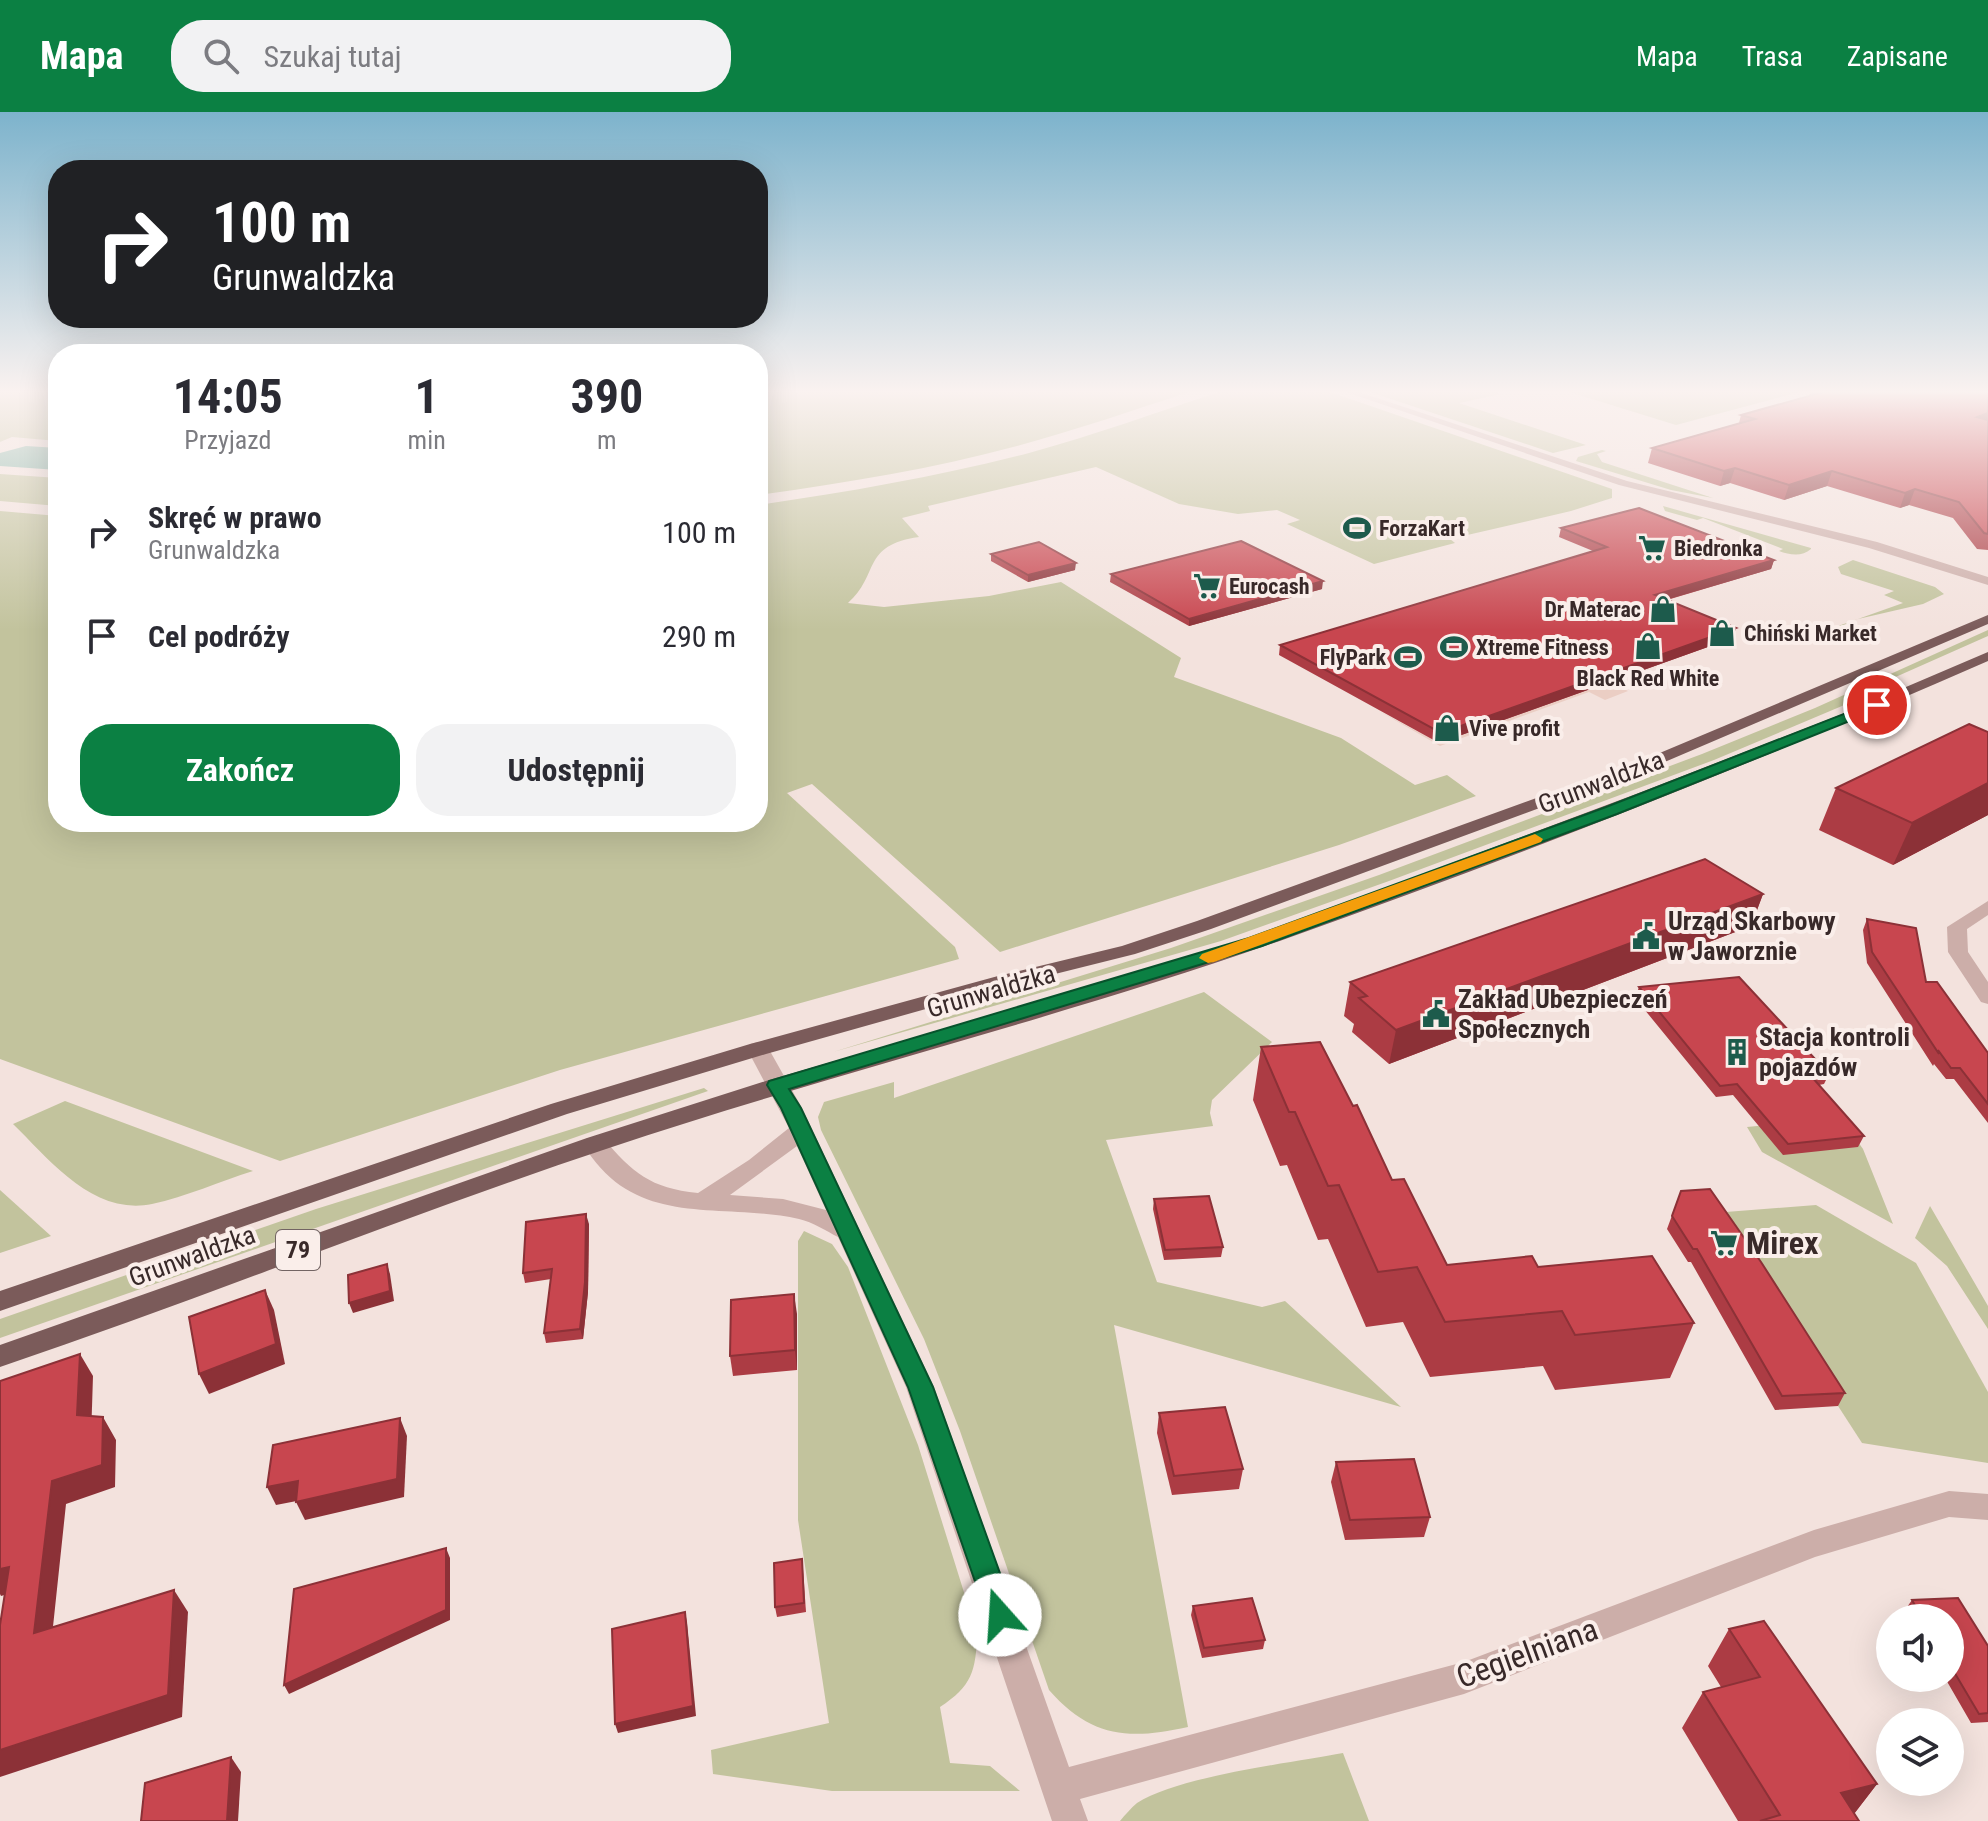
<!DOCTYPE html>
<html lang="pl">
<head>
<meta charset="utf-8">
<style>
  :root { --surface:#fff; --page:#f2f2f3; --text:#2b2b33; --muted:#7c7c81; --accent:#0b8043 }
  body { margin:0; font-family:"Roboto Condensed",sans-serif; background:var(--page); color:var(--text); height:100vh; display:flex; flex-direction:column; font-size:30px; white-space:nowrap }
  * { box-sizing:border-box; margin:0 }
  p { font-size:26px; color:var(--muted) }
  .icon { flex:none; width:44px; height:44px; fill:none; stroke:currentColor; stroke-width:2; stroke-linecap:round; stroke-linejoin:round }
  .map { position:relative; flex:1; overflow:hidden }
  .sheet { position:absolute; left:48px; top:232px; width:720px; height:488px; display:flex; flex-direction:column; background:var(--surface); border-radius:32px; box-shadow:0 8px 32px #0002 }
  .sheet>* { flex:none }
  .banner { position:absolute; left:48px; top:48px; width:720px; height:168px; border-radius:32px; box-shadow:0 8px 32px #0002; background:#202124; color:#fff; overflow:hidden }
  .buttons { position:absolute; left:1876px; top:1492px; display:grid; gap:16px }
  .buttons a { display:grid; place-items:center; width:88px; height:88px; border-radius:50%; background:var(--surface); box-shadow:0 8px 32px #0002; font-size:40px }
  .pin { position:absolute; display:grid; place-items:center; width:68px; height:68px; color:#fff; margin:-34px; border:4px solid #fff; border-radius:50%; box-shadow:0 2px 8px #0007 }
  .me { position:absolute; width:88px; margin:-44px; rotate:341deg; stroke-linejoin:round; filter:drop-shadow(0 0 6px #0008) }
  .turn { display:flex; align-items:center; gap:28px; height:168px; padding:0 32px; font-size:36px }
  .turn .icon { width:104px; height:104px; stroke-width:2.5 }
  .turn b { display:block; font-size:56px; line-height:68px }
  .eta { display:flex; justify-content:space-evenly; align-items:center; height:136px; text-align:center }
  .eta b { font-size:48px; font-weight:700; line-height:56px }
  .cta { display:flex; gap:16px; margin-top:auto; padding:16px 32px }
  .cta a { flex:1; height:92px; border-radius:32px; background:var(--accent); color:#fff; font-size:32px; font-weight:700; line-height:92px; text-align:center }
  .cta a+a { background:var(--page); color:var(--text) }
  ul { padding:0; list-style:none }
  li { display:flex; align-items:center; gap:24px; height:104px; padding:0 32px }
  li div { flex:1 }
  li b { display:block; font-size:30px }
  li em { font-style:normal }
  header { display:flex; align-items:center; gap:48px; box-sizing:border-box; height:112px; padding:0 40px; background:var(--accent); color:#fff }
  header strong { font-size:38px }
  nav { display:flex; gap:44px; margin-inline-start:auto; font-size:28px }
  .search { width:560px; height:72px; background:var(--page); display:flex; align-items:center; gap:20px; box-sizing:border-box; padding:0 28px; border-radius:32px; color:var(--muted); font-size:30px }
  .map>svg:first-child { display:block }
  .green { fill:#c2c39d }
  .plaza { fill:#ebcec4 }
  .water { fill:#7cb1a3 }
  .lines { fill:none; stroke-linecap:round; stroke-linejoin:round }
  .minor { fill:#ccaea9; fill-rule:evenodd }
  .major { fill:#7b5b5a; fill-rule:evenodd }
  .wall { fill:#ac3c44 }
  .shaded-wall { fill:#8c3137 }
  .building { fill:#c8464f; stroke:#8c3137; stroke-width:2 }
  .route { fill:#0b8043; stroke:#07532c; stroke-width:2 }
  .slow { fill:#f59e0b }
  .labels { text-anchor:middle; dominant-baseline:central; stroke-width:8; stroke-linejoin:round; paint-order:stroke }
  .far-poi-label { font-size:22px; font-weight:bold; fill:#382929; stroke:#faeeea; text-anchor:start }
  .shield { fill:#faeeea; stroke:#726463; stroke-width:2 }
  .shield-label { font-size:24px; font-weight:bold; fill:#382929 }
  .street-label { font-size:26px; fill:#382929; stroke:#faeeea }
  .poi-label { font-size:26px; font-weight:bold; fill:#382929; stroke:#faeeea; text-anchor:start }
  .near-poi-label { font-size:32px; font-weight:bold; fill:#382929; stroke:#faeeea; text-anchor:start }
  .near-street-label { font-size:32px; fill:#382929; stroke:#faeeea }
</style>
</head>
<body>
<header>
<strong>Mapa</strong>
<div class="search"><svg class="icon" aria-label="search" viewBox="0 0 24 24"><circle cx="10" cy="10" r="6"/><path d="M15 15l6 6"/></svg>Szukaj tutaj</div>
<nav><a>Mapa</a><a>Trasa</a><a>Zapisane</a></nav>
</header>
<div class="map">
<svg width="1988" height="1709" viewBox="0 0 1988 1709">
  <rect width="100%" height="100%" fill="#f3e2dd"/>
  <g class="green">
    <polygon points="0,279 58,279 58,329 12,325 0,330"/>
    <path d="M758 279H1192C1134 298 1076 318 1017 334 932 357 845 371 758 383Z"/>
    <path d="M1222 279H1327L1612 377V386L1571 399 1450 427 1455 431 1374 452 1287 412 1300 408 1277 398 1238 402 1179 392 1096 355 928 394 930 399 902 406 919 425C861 433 880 463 848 491L884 495 989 484 1061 470 1181 546 1174 565 1341 626 1415 673 1447 663 1476 684 1339 733 1000 840 812 672 787 681 955 835 959 847 560 958 280 1049 0 947V399L58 404V710H758V393C849 380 940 364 1029 341 1094 323 1158 300 1222 279Z"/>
    <polygon points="1367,279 1491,279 1501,282 1459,291 1586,333 1553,341"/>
    <polygon points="1566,279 1803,279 1676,313"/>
    <polygon points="1602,338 1606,339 1597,342 1602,350 1713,386 1671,378 1576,349 1578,345"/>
    <polygon points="0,362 58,366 58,394 0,389"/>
    <path d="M1663 394 1811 436V437C1802 445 1790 443 1779 439L1783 437 1703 406 1697 408 1665 399Z"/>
    <polygon points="1853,448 1935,475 1944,482 1923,492 1858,507 1796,532 1773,522 1796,529 1903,491 1884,483 1894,479 1841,462 1838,455"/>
    <polygon points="1988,518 1988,524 1882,571 1842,594 1714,648 1389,769 1221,829 833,940 1171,836 1379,763 1702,642 1815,596"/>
    <path d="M1204 880 1272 930 1212 988 1210 1001 1213 1014 1106 1028 1157 1170 1262 1195 1285 1189 1401 1295 1114 1213 1188 1615C1129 1628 1091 1626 1049 1578L960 1319 924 1227 821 1018 818 1005 824 990 894 970V986Z"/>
    <polygon points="704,976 708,979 0,1226 0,1207 316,1097"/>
    <path d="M65 989 253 1059C220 1069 186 1085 152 1092 93 1104 50 1048 13 1012Z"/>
    <polygon points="1841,1006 1863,1037 1893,1112 1762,1040 1747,1015"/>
    <polygon points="0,1078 51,1124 0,1141"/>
    <polygon points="1816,1093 1916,1151 1988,1280 1988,1351 1862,1331 1713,1101"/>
    <polygon points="1930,1094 1988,1194 1988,1217 1947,1154 1915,1126"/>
    <path d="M804 1119 832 1132 848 1155 918 1333 977 1522C976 1559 972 1574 940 1595L950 1651 990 1654 1020 1679H832L713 1662 711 1638 829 1611 798 1408V1129Z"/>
    <path d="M1343 1641 1369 1709H1120C1125 1703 1131 1696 1137 1691 1179 1664 1291 1651 1343 1641Z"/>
  </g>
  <polygon class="plaza" points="1635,561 1638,562 1613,571 1628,579 1605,588 1589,580 1440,634 1379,599 1439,631"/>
  <polygon class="water" points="26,334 58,336 58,358 0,354 0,341"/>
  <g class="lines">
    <g class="minor">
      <polygon points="1343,279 1356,279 1627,369 1877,430 1988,465 1988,473 1869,436 1619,373"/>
      <polygon points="1988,789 1988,803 1967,817 1968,840 1988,870 1988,892 1981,890 1948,840 1947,815"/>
      <path d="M758 930 766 932 802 996 934 1275 1069 1655 1464 1550 1814 1418 1949 1379 1988 1382V1408L1949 1405 1815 1445 1464 1582 1080 1687 1088 1709H1052L906 1275 838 1125C826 1119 813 1110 799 1107 718 1089 635 1119 583 1032L587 1026H603C633 1061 650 1076 698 1081L749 1048 789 1016 747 937 750 932ZM797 1034 826 1098 783 1087 730 1083Z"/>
    </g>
    <g class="major">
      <polygon points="1988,503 1988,512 1667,649 1211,817 1135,842 1011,873 766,942 567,1002 0,1199 0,1179 551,992 750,932 998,864 1122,834 1197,809 1655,643"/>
      <path d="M1988 540V549C1758 650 1524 742 1288 826 1065 905 833 961 609 1036 404 1104 204 1186 0 1255V1233L587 1026 769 968 1144 860 1273 818 1644 679 1845 601Z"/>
    </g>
  </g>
  <g class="wall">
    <polygon points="1811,279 1988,279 1988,438 1977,437 1953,406 1909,393 1900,396 1827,374 1784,388 1730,371 1720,374 1648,351 1652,336 1739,311 1741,303 1809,284"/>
    <polygon points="1561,416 1774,448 1771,457 1667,488 1736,516 1733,526 1439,631 1279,543 1280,533 1593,439 1559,425"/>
    <polygon points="991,442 1075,458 1028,470 991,449"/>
    <polygon points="1111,462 1322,477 1189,514 1110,470"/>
    <polygon points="1988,620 1988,703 1893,753 1819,718 1836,676"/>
    <polygon points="1763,782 1751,814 1389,952 1352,920 1354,912 1344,904 1350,870"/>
    <polygon points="1867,807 1926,870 1988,941 1988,1011 1954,967 1946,967 1934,952 1933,954 1867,851 1863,818"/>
    <polygon points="1639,875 1829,962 1824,972 1819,973 1864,1024 1858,1035 1783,1043 1733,983 1716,985 1635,886"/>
    <polygon points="1261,935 1353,994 1392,1068 1447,1153 1538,1155 1694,1211 1670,1266 1555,1278 1543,1254 1430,1265 1403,1210 1366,1215 1328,1127 1318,1128 1287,1053 1280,1054 1253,988"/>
    <polygon points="1681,1079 1845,1281 1838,1294 1775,1298 1691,1150 1688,1150 1667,1117"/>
    <polygon points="1154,1087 1223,1135 1221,1145 1164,1148 1153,1097"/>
    <polygon points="589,1112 588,1180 583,1227 546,1231 544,1221 551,1167 525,1171 523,1161"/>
    <polygon points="797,1202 797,1258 733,1264 730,1244"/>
    <polygon points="1159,1301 1243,1357 1239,1377 1172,1383 1157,1321"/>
    <polygon points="1336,1350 1430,1405 1424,1425 1345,1428 1331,1370"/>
    <polygon points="803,1457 806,1500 777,1505 775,1495"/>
    <polygon points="1958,1486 1988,1534 1988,1610 1971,1611 1945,1566 1950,1566 1950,1506 1910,1506 1905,1498 1912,1488"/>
    <polygon points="1193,1494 1265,1528 1263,1537 1202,1546 1191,1503"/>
    <polygon points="1729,1517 1877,1672 1854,1702 1859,1709 1738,1709 1682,1616 1703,1580 1721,1575 1708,1554"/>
  </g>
  <g class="shaded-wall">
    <polygon points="1988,301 1988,313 1977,305"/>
    <polygon points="1735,356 1730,371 1720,374 1724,359"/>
    <polygon points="1832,359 1827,374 1784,388 1789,373"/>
    <polygon points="1915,377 1909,393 1900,396 1905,381"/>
    <polygon points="1774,448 1771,457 1652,492 1655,483"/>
    <polygon points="1076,451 1075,458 1028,470 1028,463"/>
    <polygon points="1323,469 1322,477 1189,514 1189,507"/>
    <polygon points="1736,516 1733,526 1439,631 1441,621"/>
    <polygon points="1988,671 1988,703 1893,753 1912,711"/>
    <polygon points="1763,782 1751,814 1389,952 1396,918"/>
    <polygon points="586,1102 589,1112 588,1180 583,1227 580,1217"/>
    <polygon points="387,1152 390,1162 394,1189 353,1201 349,1191"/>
    <polygon points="265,1178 274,1198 285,1252 209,1282 199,1262"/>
    <polygon points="794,1182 797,1202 797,1258 795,1238"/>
    <polygon points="80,1242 93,1264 91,1326 77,1303"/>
    <polygon points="103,1305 116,1328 115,1375 66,1392 50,1543 34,1521 52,1369"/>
    <polygon points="400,1306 407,1324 404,1385 305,1408 296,1390"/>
    <polygon points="298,1369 307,1387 276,1393 267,1375"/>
    <polygon points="446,1436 450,1446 450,1508 289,1582 284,1573"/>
    <polygon points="9,1455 25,1477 1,1484 0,1482 0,1457"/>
    <polygon points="174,1478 188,1500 182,1605 0,1665 0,1638"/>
    <polygon points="685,1500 687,1510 696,1604 618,1621 615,1612"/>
    <polygon points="231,1645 241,1660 238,1709 227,1709"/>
    <polygon points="1877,1672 1850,1707 1841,1681"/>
  </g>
  <g class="building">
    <polygon points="1827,279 1988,279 1988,301 1977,305 1988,308 1988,422 1984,421 1959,390 1915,377 1905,381 1832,359 1789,373 1735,356 1724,359 1652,336 1755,307 1741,303"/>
    <polygon points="1639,396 1774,448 1655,483 1736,516 1441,621 1280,533 1607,435 1561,416"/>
    <polygon points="1241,429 1323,469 1189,507 1111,462"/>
    <polygon points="1039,430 1076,451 1028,463 991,442"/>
    <polygon points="1969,612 1988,620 1988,671 1912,711 1836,676"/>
    <polygon points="1705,747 1763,782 1396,918 1359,886 1367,884 1350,870"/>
    <polygon points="1867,807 1916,816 1926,870 1937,870 1988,941 1988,992 1960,956 1951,956 1938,938 1939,942 1872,840"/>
    <polygon points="1739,865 1829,962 1811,964 1864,1024 1788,1032 1737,972 1720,974 1639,875"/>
    <polygon points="1320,930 1353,994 1357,993 1392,1068 1404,1067 1447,1153 1532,1144 1538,1155 1652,1144 1694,1211 1575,1223 1562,1199 1445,1210 1417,1155 1378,1160 1339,1073 1328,1074 1295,1000 1289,1000 1261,935"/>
    <polygon points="1710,1077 1761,1150 1845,1281 1782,1284 1697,1137 1693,1137 1672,1104 1681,1079"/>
    <polygon points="1209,1084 1223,1135 1165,1138 1154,1087"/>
    <polygon points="586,1102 585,1170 580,1217 544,1221 552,1157 523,1161 526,1110"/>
    <polygon points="387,1152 390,1179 349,1191 348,1163"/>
    <polygon points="265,1178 276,1232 199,1262 189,1205"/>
    <polygon points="794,1182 795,1238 730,1244 731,1188"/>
    <polygon points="80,1242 77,1303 103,1305 102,1353 52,1369 34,1521 174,1478 168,1583 0,1638 0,1513 9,1455 0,1457 0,1269"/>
    <polygon points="1225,1295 1243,1357 1174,1364 1159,1301"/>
    <polygon points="400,1306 397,1367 296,1390 298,1369 267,1375 273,1333"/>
    <polygon points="1414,1347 1430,1405 1350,1408 1336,1350"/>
    <polygon points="446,1436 446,1498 284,1573 294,1477"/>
    <polygon points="802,1447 804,1491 775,1495 774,1451"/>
    <polygon points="1252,1486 1265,1528 1204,1536 1193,1494"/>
    <polygon points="1958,1486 1988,1534 1988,1601 1979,1602 1950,1553 1950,1506 1922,1506 1912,1488"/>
    <polygon points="685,1500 693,1594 615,1612 612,1517"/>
    <polygon points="1764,1509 1877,1672 1841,1681 1859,1709 1760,1709 1780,1703 1703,1580 1760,1565 1729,1517"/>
    <polygon points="231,1645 227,1709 141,1709 145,1671"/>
  </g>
  <linearGradient id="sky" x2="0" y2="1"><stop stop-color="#7db3cc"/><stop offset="0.54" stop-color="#faf2f0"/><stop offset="1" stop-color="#faf2f0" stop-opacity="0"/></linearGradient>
  <rect width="1988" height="518" fill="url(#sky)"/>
  <polygon class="route" points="1877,589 1882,590 1882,596 1617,702 1262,834 789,977 801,996 933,1275 1015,1503 1010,1513 1000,1517 990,1513 908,1275 781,996 767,973 769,969 1249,826 1606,695"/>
  <polygon class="slow" points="1535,722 1543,727 1541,730 1214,850 1208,851 1199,846 1202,842"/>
  <defs>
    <g id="stadium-bare" transform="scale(2.16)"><path d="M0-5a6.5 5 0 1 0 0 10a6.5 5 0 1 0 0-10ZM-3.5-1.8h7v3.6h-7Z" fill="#1d5b4c" stroke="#faeeea" stroke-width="2.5" paint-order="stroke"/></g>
    <g id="supermarket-bare" transform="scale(2.16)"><path d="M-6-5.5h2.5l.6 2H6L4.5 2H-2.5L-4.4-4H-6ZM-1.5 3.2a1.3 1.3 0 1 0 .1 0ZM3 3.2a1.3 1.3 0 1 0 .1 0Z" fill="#1d5b4c" stroke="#faeeea" stroke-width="2.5" paint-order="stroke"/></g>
    <g id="shop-bare" transform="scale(2.16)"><path d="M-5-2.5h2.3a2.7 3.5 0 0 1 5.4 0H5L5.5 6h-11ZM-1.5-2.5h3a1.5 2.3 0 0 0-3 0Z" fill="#1d5b4c" stroke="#faeeea" stroke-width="2.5" paint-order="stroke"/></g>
    <g id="civic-bare" transform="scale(2.16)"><path d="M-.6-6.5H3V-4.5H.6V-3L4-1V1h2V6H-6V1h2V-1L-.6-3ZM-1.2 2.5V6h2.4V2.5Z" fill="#1d5b4c" stroke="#faeeea" stroke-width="2.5" paint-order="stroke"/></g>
    <g id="building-bare" transform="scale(2.16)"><path d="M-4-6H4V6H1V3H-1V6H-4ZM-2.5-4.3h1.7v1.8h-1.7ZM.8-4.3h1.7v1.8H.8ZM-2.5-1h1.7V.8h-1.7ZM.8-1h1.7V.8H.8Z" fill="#1d5b4c" stroke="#faeeea" stroke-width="2.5" paint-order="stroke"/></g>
  </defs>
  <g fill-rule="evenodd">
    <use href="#stadium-bare" x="1357" y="416"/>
    <use href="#supermarket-bare" x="1652" y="436"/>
    <use href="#supermarket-bare" x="1207" y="474"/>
    <use href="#shop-bare" x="1663" y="497"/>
    <use href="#shop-bare" x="1722" y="521"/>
    <use href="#shop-bare" x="1648" y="534"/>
    <use href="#stadium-bare" x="1454" y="535"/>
    <use href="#stadium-bare" x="1408" y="545"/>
    <use href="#shop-bare" x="1447" y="616"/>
    <use href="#civic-bare" x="1646" y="824"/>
    <use href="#civic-bare" x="1436" y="902"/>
    <use href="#building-bare" x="1737" y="940"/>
    <use href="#supermarket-bare" x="1724" y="1131"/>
  </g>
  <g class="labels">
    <g class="far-poi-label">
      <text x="1379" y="416">ForzaKart</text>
      <text x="1674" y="436">Biedronka</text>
      <text x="1229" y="474">Eurocash</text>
      <text x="1641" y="497" text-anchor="end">Dr Materac</text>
      <text x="1744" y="521">Chiński Market</text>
      <text x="1476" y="535">Xtreme Fitness</text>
      <text x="1386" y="545" text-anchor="end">FlyPark</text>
      <text x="1648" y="566" text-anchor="middle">Black Red White</text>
      <text x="1469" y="616">Vive profit</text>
    </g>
    <rect class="shield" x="276" y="1118" width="44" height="40" rx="6"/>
    <g class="shield-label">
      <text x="298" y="1138">79</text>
    </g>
    <g class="street-label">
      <text transform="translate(1601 670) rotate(-21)">Grunwaldzka</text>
      <text transform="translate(991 879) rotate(-16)">Grunwaldzka</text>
      <text transform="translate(192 1144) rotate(-20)">Grunwaldzka</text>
    </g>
    <g class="poi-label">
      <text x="1668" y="809">Urząd Skarbowy<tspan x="1668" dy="30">w Jaworznie</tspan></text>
      <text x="1458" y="887">Zakład Ubezpieczeń<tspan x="1458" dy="30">Społecznych</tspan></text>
      <text x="1759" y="925">Stacja kontroli<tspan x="1759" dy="30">pojazdów</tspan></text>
    </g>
    <g class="near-poi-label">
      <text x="1746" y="1131">Mirex</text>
    </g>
    <g class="near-street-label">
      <text transform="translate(1527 1541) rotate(-20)">Cegielniana</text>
    </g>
  </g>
</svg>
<div class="buttons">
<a><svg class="icon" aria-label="sound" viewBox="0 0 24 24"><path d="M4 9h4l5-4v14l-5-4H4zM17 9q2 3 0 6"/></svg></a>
<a><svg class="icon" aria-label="layers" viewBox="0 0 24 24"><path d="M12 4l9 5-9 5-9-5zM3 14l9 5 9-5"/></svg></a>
</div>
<div class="pin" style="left:1877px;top:593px;background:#d93025"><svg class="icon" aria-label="arrive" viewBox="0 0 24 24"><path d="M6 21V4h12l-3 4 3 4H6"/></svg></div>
<svg class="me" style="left:1000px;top:1503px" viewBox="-20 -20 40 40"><circle r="19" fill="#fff"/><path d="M0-13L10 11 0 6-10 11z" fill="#0b8043"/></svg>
<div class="banner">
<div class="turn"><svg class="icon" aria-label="right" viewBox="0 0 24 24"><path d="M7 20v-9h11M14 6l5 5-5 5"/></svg><div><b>100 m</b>Grunwaldzka</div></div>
</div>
<section class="sheet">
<div class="eta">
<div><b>14:05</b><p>Przyjazd</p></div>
<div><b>1</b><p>min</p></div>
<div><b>390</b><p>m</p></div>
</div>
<ul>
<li><svg class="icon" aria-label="right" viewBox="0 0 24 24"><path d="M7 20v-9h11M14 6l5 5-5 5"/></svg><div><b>Skręć w prawo</b><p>Grunwaldzka</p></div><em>100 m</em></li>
<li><svg class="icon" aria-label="arrive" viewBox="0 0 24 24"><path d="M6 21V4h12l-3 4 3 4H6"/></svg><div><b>Cel podróży</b></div><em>290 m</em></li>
</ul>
<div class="cta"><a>Zakończ</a><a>Udostępnij</a></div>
</section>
</div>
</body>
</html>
